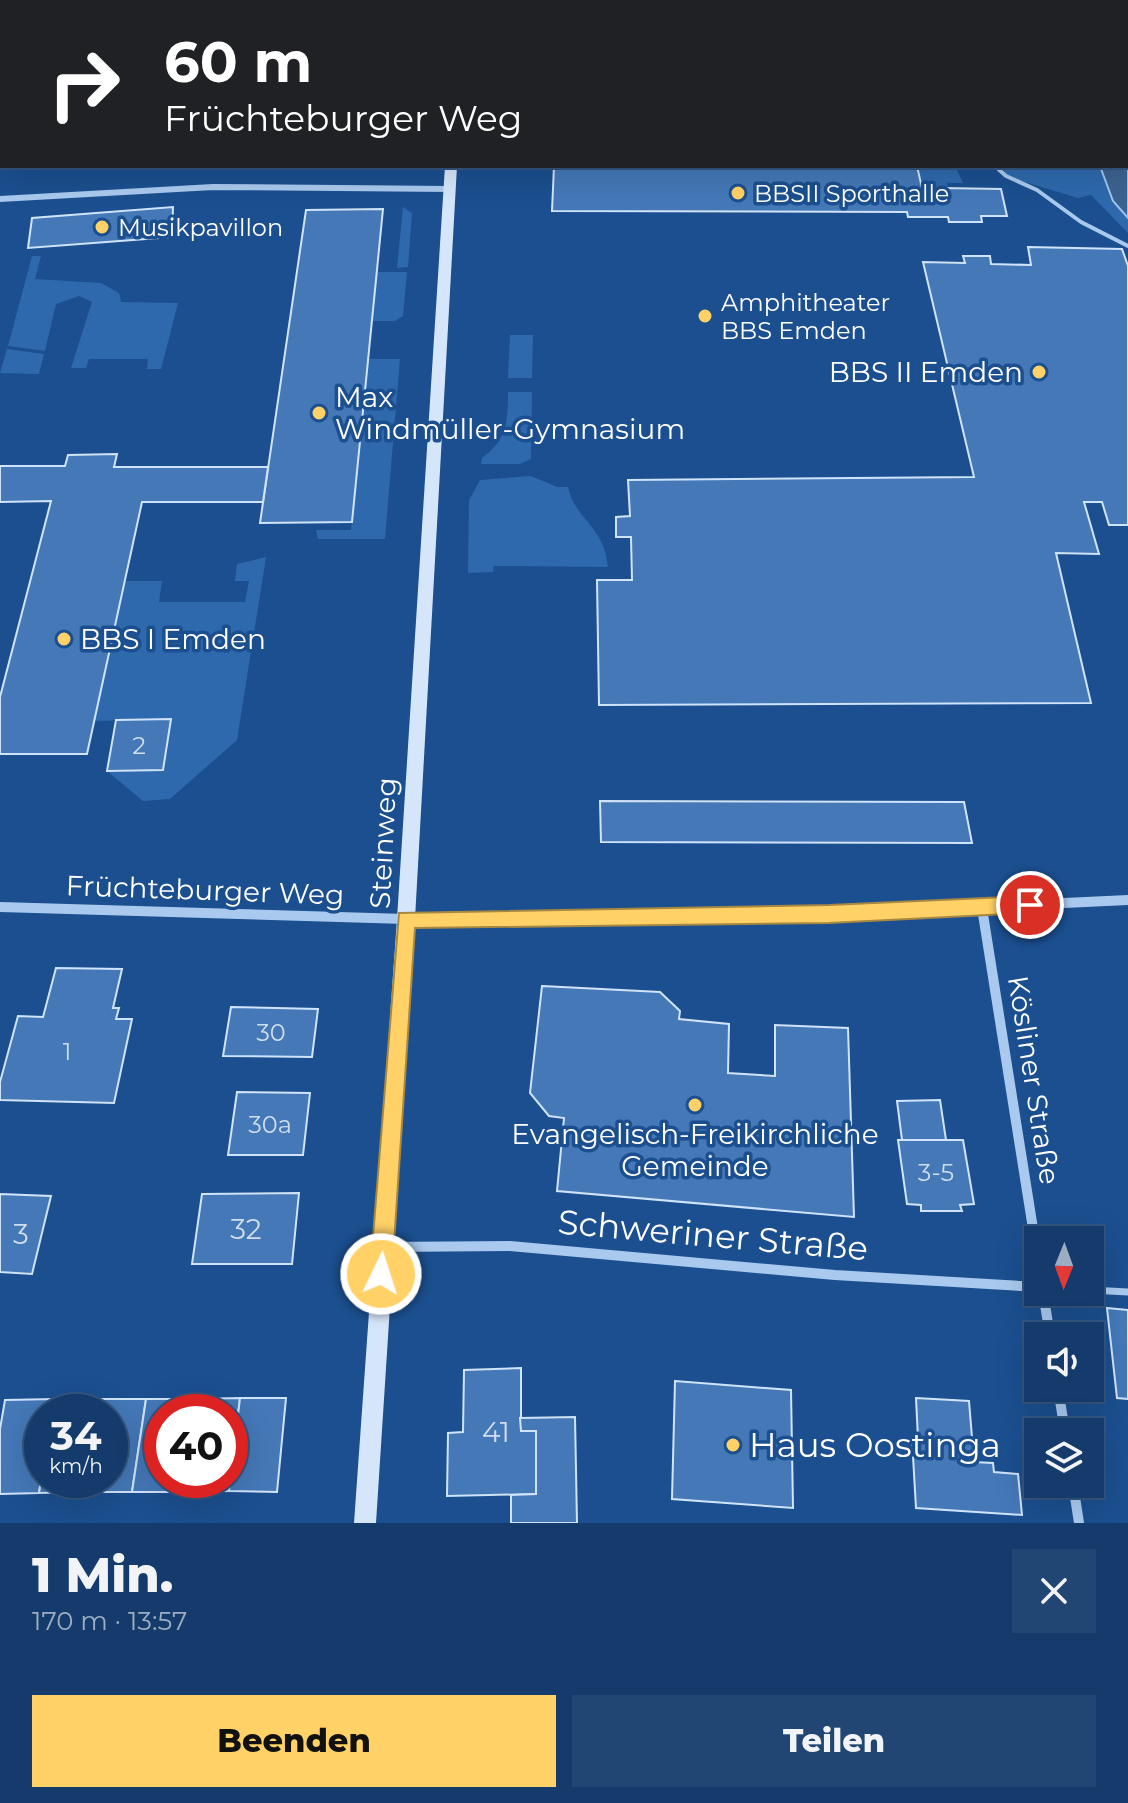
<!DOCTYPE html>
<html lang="de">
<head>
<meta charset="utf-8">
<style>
  :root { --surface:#143b6b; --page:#214673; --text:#f1f3f6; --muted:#9dadc1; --line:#33557e; --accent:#ffd166 }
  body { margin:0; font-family:Montserrat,sans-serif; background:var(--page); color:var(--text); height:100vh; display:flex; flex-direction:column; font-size:30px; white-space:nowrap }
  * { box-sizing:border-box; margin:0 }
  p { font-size:26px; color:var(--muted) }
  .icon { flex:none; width:44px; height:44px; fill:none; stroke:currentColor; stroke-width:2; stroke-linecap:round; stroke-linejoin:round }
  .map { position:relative; height:1523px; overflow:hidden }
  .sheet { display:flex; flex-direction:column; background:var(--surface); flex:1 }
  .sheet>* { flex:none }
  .banner { position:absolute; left:0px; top:0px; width:1128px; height:168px; box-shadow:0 8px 32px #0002,0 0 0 2px var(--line); background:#202124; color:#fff; overflow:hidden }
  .needle { width:52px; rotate:181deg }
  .buttons { position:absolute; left:1024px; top:1226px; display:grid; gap:16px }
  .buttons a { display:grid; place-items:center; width:80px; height:80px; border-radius:0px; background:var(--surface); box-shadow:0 8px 32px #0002,0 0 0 2px var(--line); font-size:40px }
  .speed { position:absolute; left:24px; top:1394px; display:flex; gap:16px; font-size:40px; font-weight:700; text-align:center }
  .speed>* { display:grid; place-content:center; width:104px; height:104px; border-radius:50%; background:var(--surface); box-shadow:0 8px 32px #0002,0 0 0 2px var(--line); line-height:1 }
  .speed small { font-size:20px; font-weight:400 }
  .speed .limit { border:12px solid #d22; background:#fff; color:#111 }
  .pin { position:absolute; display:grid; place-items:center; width:68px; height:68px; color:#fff; margin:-34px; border:4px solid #fff; border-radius:50%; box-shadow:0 2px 8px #0007 }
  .me { position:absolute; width:88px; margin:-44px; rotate:4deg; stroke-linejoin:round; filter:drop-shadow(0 0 6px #0008) }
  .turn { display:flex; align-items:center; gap:28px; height:168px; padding:0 32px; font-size:36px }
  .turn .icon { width:104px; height:104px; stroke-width:2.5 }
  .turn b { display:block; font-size:56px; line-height:68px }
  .round { display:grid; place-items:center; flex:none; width:84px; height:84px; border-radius:0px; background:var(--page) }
  .headline { display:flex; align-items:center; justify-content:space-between; height:136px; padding:0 32px }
  h1 { font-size:48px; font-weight:800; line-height:60px }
  .action { display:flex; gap:16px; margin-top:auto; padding:16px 32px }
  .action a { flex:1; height:92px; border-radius:0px; background:var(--accent); color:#111; font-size:32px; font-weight:800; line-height:92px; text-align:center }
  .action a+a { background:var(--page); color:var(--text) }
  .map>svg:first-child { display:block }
  .green { fill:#2e69ad }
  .water { fill:#3c6290; stroke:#9cc4f0; stroke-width:2 }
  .building { fill:#4478b7; stroke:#cfe3fa; stroke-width:2 }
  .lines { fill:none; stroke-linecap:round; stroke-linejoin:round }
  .lane-far1 { stroke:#a9c9ee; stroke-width:4 }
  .lane { stroke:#a9c9ee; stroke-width:7 }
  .street-far1 { stroke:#a9c9ee; stroke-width:6 }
  .street { stroke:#a9c9ee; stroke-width:10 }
  .secondary { fill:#d6e6fa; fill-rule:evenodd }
  .route { fill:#ffd166; stroke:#a68842; stroke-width:2 }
  .poi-dot { fill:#ffd166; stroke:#1b4f8f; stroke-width:3 }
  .labels { text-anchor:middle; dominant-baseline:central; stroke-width:7; stroke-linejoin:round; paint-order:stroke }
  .far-poi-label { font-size:24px; fill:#fff; stroke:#1b4f8f; text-anchor:start }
  .number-label { font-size:24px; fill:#d0dded }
  .poi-label { font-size:28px; fill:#fff; stroke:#1b4f8f; text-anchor:start }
  .street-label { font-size:28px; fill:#fff; stroke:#1b4f8f }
  .near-number-label { font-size:28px; fill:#d0dded }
  .near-street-label { font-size:34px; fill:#fff; stroke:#1b4f8f }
  .near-poi-label { font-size:34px; fill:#fff; stroke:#1b4f8f; text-anchor:start }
</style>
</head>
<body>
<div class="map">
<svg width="1128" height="1523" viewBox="0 0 1128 1523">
  <rect width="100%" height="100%" fill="#1b4f8f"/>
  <g class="green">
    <rect x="597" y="0" width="333" height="2"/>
    <polygon points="917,166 955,166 963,183 947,183 948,188 943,189 945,197 924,197"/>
    <polygon points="1059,166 1100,166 1113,201 1128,218 1128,233 1091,195 1078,198 1009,177 1003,169 1059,169"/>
    <polygon points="403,207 412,213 408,267 397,268"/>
    <polygon points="32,256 41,256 35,279 101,283 119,293 121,302 178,303 161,369 147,369 148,359 89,359 86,368 71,368 92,302 79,296 56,304 45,351 8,346"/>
    <polygon points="377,272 407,272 403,316 395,321 372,321"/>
    <polygon points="510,335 533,335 532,378 508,378"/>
    <polygon points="7,349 44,354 39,374 0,373"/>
    <polygon points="368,359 400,359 385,539 318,539 316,530 351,530"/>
    <path d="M508 392H532L531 459 520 464H481L482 458C507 440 508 421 508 392Z"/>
    <path d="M531 476 557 487H568C575 520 604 525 608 567L494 566 493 572 468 573 469 500 480 480Z"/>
    <polygon points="266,557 237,740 170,799 143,801 107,771 163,770 171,719 94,721 125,581 162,581 159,602 245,602 249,581 235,581 237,564"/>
  </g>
  <polygon class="water" points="1126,5 1128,9 1128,218 1113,201 1100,166 1126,166"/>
  <g class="building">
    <polygon points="139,0 290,0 138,2"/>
    <polygon points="554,166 917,166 924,197 945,197 943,188 1001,189 1007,216 981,216 982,222 949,222 948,217 908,217 907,212 552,211"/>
    <polygon points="173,207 172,237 28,248 32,218"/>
    <polygon points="383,209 352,522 260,523 306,210"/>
    <polygon points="1028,247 1122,249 1128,266 1128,525 1109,525 1102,502 1084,502 1099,554 1056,553 1091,703 599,705 597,580 632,580 631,537 616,537 616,517 630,516 628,480 974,477 923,262 965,263 963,256 990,256 991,264 1031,265"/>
    <polygon points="117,454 114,467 268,467 263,502 142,502 87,754 0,754 0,697 51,501 0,502 0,466 65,466 68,455"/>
    <polygon points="171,719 163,770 107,771 116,720"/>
    <polygon points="600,801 964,802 972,843 601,842"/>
    <polygon points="56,968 122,969 113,1008 119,1008 116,1019 132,1019 114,1103 0,1100 0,1082 18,1016 43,1017"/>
    <polygon points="542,986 660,992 680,1011 679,1019 729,1024 728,1073 775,1076 775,1025 848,1028 854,1217 557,1191 564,1118 549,1116 530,1093"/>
    <polygon points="231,1007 318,1009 312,1057 223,1056"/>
    <polygon points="237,1092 310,1093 303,1155 228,1155"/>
    <polygon points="940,1100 946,1140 902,1140 897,1101"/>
    <polygon points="898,1140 963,1140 974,1204 960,1205 962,1211 921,1211 921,1205 907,1204"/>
    <polygon points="299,1193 292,1264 192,1264 202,1194"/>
    <polygon points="0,1194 51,1196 32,1274 0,1272"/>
    <polygon points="1107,1308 1128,1310 1128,1399 1117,1398"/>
    <polygon points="521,1368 521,1431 536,1431 536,1494 447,1496 448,1433 463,1432 464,1370"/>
    <polygon points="675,1381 791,1390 793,1508 672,1499"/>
    <polygon points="240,1398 229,1491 182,1492 183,1480 230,1480 230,1412 192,1412 193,1399"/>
    <polygon points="240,1398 286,1398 277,1492 229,1491"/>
    <polygon points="916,1398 969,1401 974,1462 993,1463 994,1472 1018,1474 1022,1515 916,1508 912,1439 918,1439"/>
    <polygon points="55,1399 99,1399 98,1412 52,1412"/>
    <polygon points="55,1399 52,1412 42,1412 42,1474 39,1493 0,1494 0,1429 5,1400"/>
    <polygon points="99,1399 146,1399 132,1492 85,1492 87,1480 110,1480 110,1412 98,1412"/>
    <polygon points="146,1399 193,1399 192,1412 162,1412 162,1480 183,1480 182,1492 132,1492"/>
    <polygon points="575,1417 577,1523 511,1523 511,1495 536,1494 536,1431 521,1431 520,1418"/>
    <polygon points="42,1474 42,1480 87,1480 85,1492 39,1493"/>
  </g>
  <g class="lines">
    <polyline class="lane-far1" points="995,166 1006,176 1037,190 1081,222 1128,246"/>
    <polyline class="lane" points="1090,1290 1128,1292"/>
    <polyline class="street-far1" points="0,199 213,187 450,189"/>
    <g class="street">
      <polyline points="0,907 406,919 829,914 1128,900"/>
      <polyline points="982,908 1038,1260"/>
      <polyline points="384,1247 510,1246 835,1275 1038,1287"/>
      <polyline points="1043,1292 1050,1336"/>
      <polyline points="1058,1388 1065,1432"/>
      <polyline points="1073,1484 1079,1523"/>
    </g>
    <g class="secondary">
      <rect x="455" y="0" width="10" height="2"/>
      <polygon points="445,166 457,166 415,919 376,1523 354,1523 397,919"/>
    </g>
  </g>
  <polygon class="route" points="1030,896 1037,899 1040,905 1037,911 1030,913 829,923 415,928 392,1274 389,1282 381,1285 373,1282 370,1274 399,913 829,905"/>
  <g class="poi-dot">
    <circle cx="738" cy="193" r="8"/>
    <circle cx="102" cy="227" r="8"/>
    <circle cx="705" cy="316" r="8"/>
    <circle cx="1039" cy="372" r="8"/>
    <circle cx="319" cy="413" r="8"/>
    <circle cx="64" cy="639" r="8"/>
    <circle cx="695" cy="1105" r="8"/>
    <circle cx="733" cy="1445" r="8"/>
  </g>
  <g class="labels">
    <g class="far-poi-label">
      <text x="754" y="193">BBSII Sporthalle</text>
      <text x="118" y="227">Musikpavillon</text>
      <text x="721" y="302">Amphitheater<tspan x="721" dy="28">BBS Emden</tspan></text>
    </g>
    <g class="number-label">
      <text x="139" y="745">2</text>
      <text x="271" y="1032">30</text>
      <text x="67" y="1051">1</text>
      <text x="270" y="1124">30a</text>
      <text x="936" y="1172">3-5</text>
    </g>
    <g class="poi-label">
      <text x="1023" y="372" text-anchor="end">BBS II Emden</text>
      <text x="335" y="397">Max<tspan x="335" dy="32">Windmüller-Gymnasium</tspan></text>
      <text x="80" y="639">BBS I Emden</text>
      <text x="695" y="1134" text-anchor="middle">Evangelisch-Freikirchliche<tspan x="695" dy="32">Gemeinde</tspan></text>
    </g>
    <g class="street-label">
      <text transform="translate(383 843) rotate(-87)">Steinweg</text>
      <text transform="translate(205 890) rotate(2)">Früchteburger Weg</text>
      <text transform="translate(1034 1080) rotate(81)">Kösliner Straße</text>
    </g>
    <g class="near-number-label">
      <text x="246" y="1229">32</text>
      <text x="21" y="1234">3</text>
      <text x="496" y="1432">41</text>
    </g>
    <g class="near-street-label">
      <text transform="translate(713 1235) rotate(5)">Schweriner Straße</text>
    </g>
    <g class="near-poi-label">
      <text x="749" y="1445">Haus Oostinga</text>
    </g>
  </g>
</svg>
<div class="buttons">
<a><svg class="needle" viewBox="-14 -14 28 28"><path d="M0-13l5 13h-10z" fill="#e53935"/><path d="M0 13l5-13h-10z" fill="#9dadc1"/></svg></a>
<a><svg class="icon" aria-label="sound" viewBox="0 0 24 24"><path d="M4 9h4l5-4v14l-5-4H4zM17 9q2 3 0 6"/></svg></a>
<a><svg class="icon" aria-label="layers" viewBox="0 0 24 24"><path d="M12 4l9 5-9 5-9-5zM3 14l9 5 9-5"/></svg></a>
</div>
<div class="speed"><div>34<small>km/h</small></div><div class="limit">40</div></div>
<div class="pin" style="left:1030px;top:905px;background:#d93025"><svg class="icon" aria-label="arrive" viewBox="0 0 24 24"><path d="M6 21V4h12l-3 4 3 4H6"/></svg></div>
<svg class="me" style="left:381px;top:1274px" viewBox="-20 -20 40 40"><circle r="17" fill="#ffd166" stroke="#fff" stroke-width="3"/><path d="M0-11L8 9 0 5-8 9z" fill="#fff"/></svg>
<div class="banner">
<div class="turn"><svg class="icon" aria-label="right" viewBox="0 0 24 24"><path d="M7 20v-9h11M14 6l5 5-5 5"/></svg><div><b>60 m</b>Früchteburger Weg</div></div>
</div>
</div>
<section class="sheet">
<div class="headline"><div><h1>1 Min.</h1><p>170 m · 13:57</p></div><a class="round"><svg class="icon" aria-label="close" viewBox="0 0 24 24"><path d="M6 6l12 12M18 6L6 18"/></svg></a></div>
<div class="action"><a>Beenden</a><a>Teilen</a></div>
</section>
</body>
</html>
